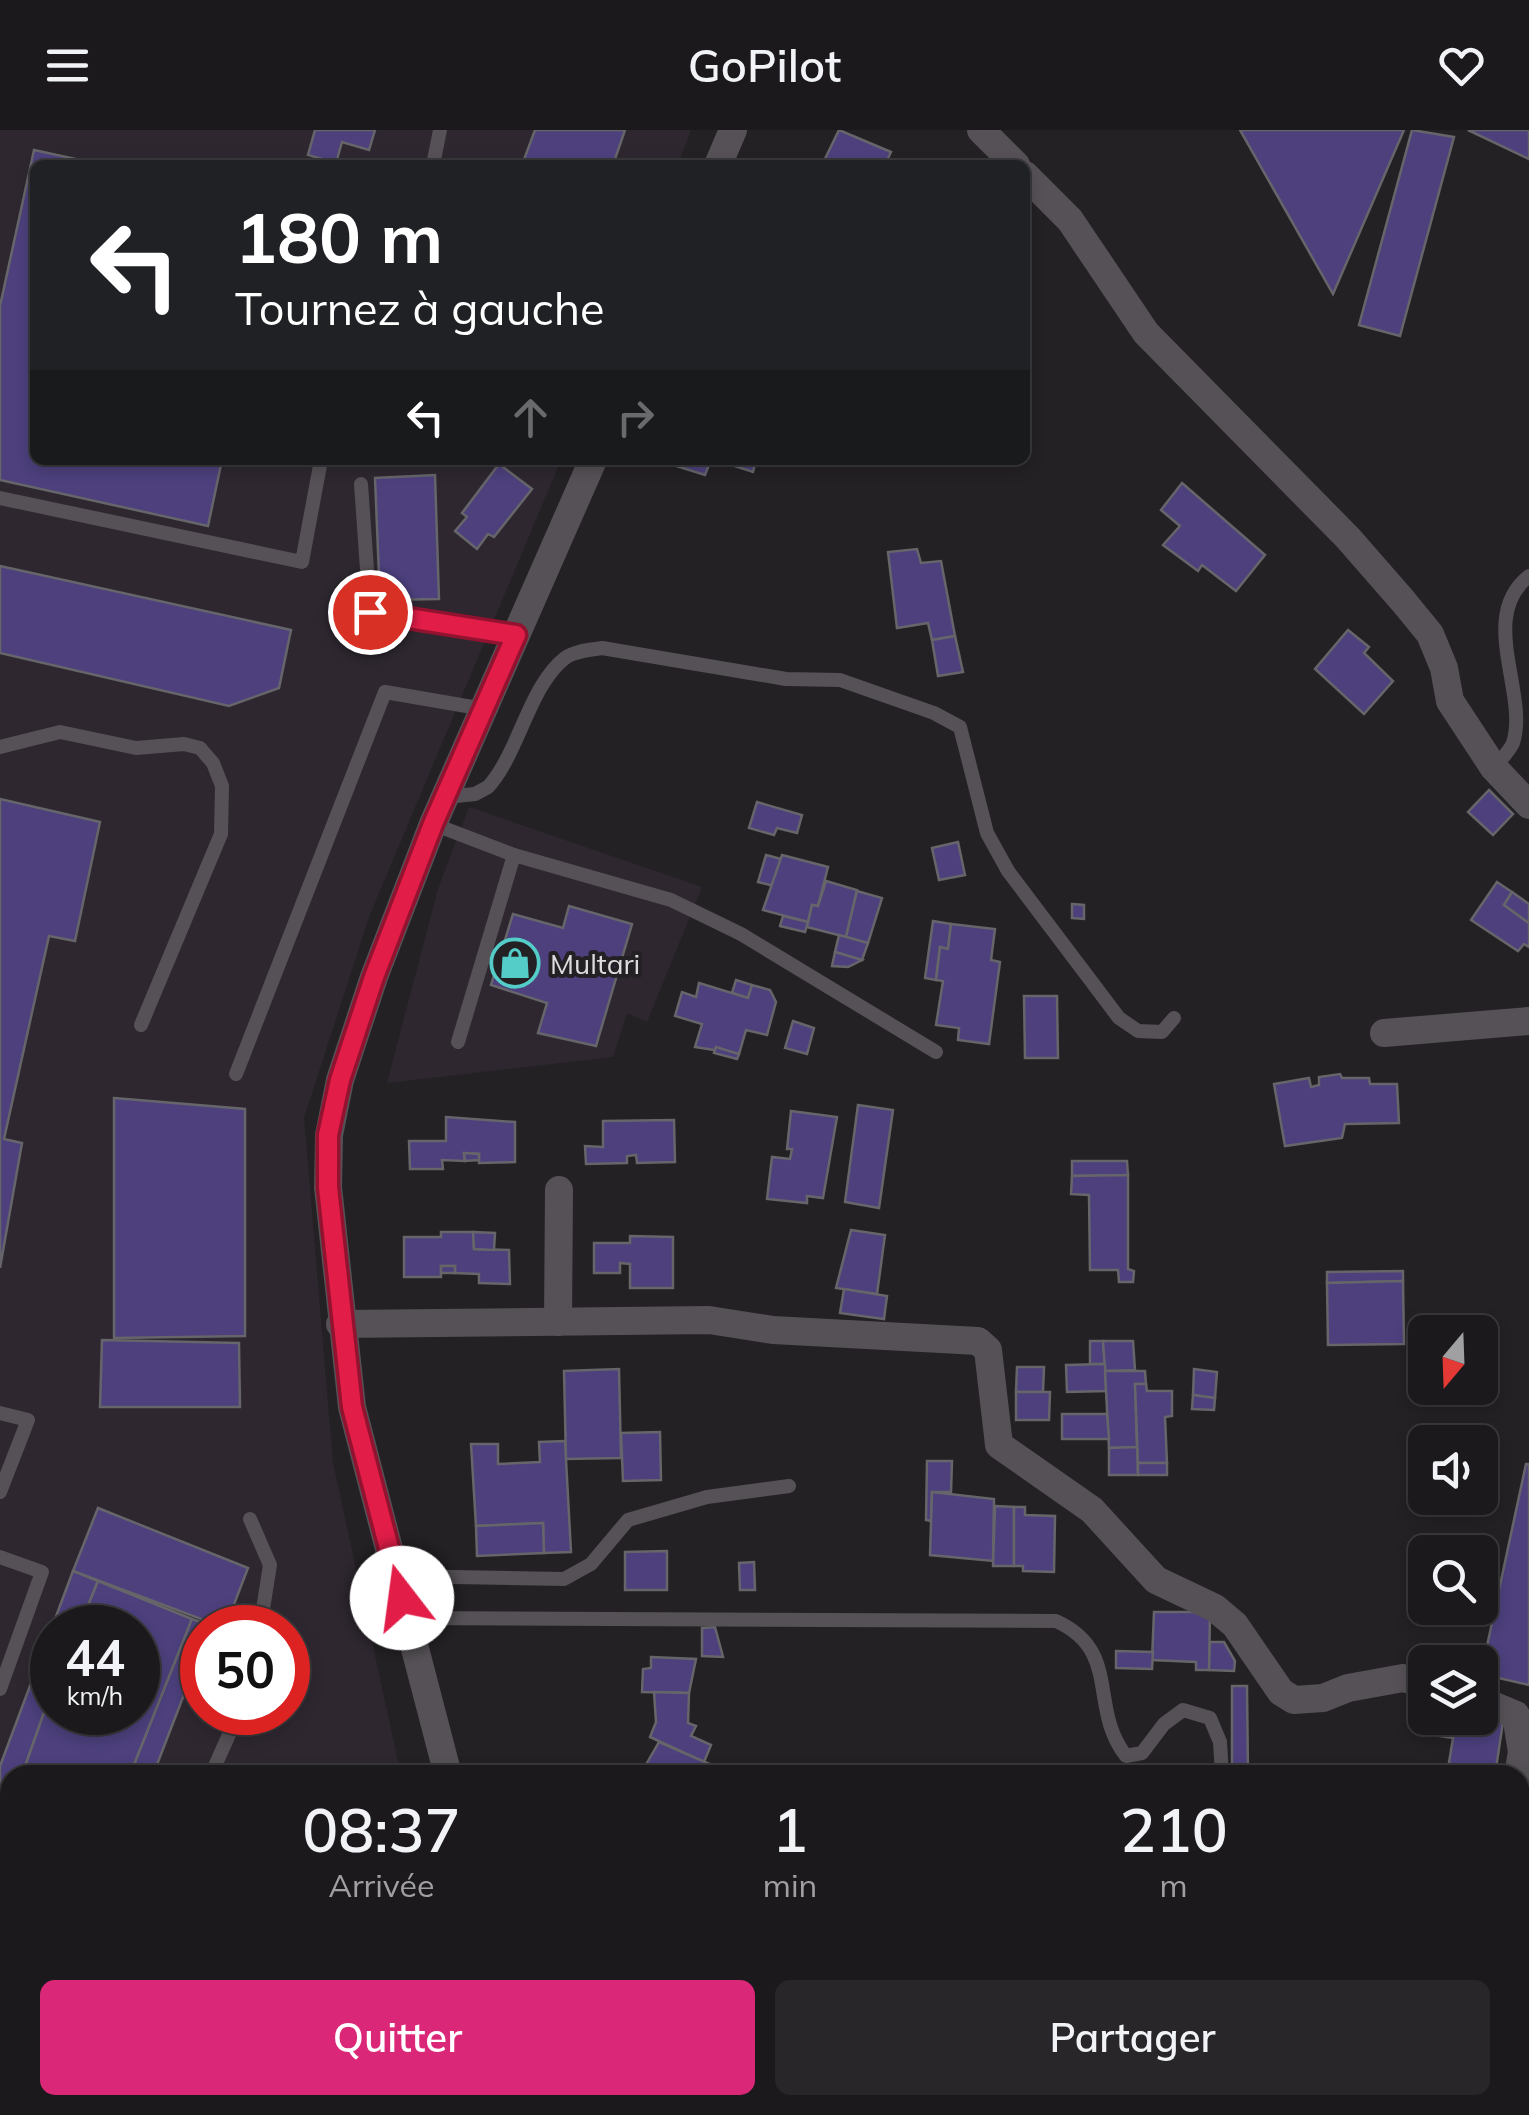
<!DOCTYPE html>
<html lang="fr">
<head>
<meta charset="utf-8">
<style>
  :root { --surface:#1b191c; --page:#282629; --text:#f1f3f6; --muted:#a0a0a3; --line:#39383b; --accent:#db2777 }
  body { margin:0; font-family:Mulish,sans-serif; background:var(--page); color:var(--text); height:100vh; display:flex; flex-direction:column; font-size:38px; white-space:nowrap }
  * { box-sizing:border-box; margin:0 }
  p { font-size:32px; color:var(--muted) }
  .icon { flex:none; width:55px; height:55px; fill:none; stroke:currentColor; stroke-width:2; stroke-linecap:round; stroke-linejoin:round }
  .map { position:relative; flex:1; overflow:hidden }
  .panel { position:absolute; left:0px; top:1635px; width:1530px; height:350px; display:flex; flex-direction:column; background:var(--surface); border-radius:30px 30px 0 0; box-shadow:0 5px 15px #0003,0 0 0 2px var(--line) }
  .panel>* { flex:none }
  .top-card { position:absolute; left:30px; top:30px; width:1000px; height:305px; border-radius:15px; box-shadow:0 5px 15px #0003,0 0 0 2px var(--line); background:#202124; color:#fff; overflow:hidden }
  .needle { width:65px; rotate:199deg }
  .fabs { position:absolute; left:1408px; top:1185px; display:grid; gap:20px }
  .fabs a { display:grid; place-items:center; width:90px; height:90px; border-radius:15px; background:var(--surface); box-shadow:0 5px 15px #0003,0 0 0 2px var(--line); font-size:50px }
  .speed { position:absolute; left:30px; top:1475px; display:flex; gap:20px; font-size:50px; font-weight:700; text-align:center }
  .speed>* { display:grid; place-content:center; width:130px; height:130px; border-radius:50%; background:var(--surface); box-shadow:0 5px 15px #0003,0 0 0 2px var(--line); line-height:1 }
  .speed small { font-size:25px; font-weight:400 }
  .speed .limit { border:15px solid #d22; background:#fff; color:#111 }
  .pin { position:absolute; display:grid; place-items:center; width:85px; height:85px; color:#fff; margin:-42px; border:5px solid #fff; border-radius:50%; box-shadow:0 2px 10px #0007 }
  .me { position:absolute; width:110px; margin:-55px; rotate:345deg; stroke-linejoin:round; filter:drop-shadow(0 0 8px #0008) }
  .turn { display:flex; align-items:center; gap:35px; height:210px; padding:0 40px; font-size:45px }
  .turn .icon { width:130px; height:130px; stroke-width:2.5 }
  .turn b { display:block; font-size:70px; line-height:85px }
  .lanes { display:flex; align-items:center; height:95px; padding:0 40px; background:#0003; justify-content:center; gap:50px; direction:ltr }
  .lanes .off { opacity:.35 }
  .eta { display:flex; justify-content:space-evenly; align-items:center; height:170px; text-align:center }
  .eta b { font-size:60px; font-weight:600; line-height:70px }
  .button { display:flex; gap:20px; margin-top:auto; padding:20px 40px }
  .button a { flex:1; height:115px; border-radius:15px; background:var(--accent); color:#fff; font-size:40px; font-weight:600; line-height:115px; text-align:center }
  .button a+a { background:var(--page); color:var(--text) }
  header { display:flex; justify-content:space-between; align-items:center; height:130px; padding:0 40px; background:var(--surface); font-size:45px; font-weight:600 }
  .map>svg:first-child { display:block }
  .built { fill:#2e2730; fill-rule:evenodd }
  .building { fill:#4d407d; stroke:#65656a; stroke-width:2.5 }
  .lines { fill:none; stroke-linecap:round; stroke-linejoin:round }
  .service { stroke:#555156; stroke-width:14 }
  .minor { stroke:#555156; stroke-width:28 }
  .secondary { stroke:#555156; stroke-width:28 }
  .route-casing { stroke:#92132f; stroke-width:25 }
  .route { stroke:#e11d48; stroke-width:18 }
  .labels { text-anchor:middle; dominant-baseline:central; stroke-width:8; stroke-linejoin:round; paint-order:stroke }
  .poi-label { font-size:28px; fill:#dedcdf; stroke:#242125; text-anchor:start }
</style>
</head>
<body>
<header><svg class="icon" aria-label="menu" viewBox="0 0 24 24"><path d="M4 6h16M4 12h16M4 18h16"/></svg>GoPilot<svg class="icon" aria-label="heart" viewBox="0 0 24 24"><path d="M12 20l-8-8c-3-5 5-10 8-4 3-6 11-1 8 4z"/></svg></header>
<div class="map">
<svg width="1529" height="1985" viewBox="0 0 1529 1985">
  <rect width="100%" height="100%" fill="#242125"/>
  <g class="built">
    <path d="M0 0H691L678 35H35V330H561L369 787 304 988 333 1333 401 1645H10V1975H498L501 1985H0ZM52 1498H138V1582H52ZM202 1498H288V1582H202Z"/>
    <polygon points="469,677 702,757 647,892 627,883 613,927 387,953 438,759"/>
  </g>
  <g class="building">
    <polygon points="315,0 375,0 369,20 342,12 336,33 308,25"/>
    <polygon points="535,0 625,0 613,35 522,35"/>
    <polygon points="839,0 891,22 885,35 822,35"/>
    <polygon points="1240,0 1404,0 1333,164"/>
    <polygon points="1412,0 1454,7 1400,206 1359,195"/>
    <polygon points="1468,0 1529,0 1529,29"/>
    <polygon points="34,20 103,35 35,35 35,330 222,330 208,396 0,350 0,176"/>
    <polygon points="678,330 711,330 705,345 676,336"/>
    <polygon points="716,330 756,330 753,342"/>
    <polygon points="499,334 532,359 494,407 488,404 477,419 455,401 467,387 462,383"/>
    <polygon points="435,345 439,469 380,470 375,348"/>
    <polygon points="1182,353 1265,425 1236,461 1202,435 1198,441 1163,415 1180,396 1161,380"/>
    <polygon points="917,419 921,433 941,431 955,506 932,510 928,493 897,498 888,422"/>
    <polygon points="0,436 291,500 279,558 229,576 0,523"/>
    <polygon points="1348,500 1369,517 1364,523 1393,551 1364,584 1315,539"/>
    <polygon points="955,506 963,542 938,546 932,510"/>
    <polygon points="1489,660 1513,684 1493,705 1468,682"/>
    <polygon points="0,669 100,692 75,811 49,806 4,1009 22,1013 0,1138"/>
    <polygon points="757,672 802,685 797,703 777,698 774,705 749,698"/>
    <polygon points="958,712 965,745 939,750 932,718"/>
    <polygon points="766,725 781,729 774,756 758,752"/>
    <polygon points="782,725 828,737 818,776 812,775 808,792 763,780"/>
    <polygon points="826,751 857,760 846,807 807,797 812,775 818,776"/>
    <polygon points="1497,752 1512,762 1504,775 1529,793 1529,817 1524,814 1518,821 1471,790"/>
    <polygon points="857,761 882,768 868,813 846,807"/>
    <polygon points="1512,762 1529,774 1529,793 1504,775"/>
    <polygon points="1072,774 1084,775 1084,789 1072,788"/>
    <polygon points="569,776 632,794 596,916 538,903 547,873 491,855 513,784 563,798"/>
    <polygon points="783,786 808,792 805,802 780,796"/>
    <polygon points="933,791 951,794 948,819 940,817 936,850 925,848"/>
    <polygon points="951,794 995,799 991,830 1000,832 989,914 958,910 959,898 936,895 943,851 936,850 940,817 948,819"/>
    <polygon points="839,805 868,813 862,830 835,822"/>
    <polygon points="835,822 862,830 848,837 832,836"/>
    <polygon points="736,850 752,855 748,868 732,863"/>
    <polygon points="699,853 748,868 752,855 770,860 776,872 767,905 746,900 739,924 695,917 702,894 675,886 682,862 696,867"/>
    <polygon points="1024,866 1057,866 1058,928 1025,928"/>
    <polygon points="793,891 814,898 807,924 785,918"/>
    <polygon points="716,917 739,924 737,929 714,923"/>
    <polygon points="1340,944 1342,948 1369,948 1370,954 1397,954 1399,993 1345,994 1342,1008 1285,1016 1274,954 1309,948 1311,957 1319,955 1319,947"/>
    <polygon points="114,968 245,979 245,1206 114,1208"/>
    <polygon points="858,975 893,980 879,1078 845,1072"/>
    <polygon points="791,981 837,987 823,1068 807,1066 807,1073 767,1069 772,1027 790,1029 792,1019 787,1019"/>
    <polygon points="446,987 515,992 515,1032 479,1033 479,1024 464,1023 465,1031 442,1030 443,1039 410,1039 409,1011 446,1011"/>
    <polygon points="674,990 675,1032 637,1033 636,1025 627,1026 627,1033 586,1034 585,1016 603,1017 603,991"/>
    <polygon points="464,1023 479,1024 479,1030 465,1031"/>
    <polygon points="1072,1031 1127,1031 1128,1045 1072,1046"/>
    <polygon points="1128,1045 1128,1139 1134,1141 1133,1152 1119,1152 1118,1140 1090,1140 1089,1065 1071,1064 1072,1046"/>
    <polygon points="851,1100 885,1105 877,1164 836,1158"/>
    <polygon points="441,1102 473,1102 474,1119 509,1120 510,1154 479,1153 479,1144 455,1143 455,1136 441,1136 441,1147 404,1147 404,1107 441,1107"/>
    <polygon points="473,1102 495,1103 494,1120 474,1119"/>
    <polygon points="630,1106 673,1107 673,1158 630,1158 630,1134 620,1133 620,1143 594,1143 594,1113 630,1113"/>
    <rect x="441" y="1136" width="14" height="7"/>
    <polygon points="1403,1141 1403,1151 1327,1153 1327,1142"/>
    <polygon points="1403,1151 1404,1214 1328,1215 1327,1153"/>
    <polygon points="844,1159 887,1166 884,1189 840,1183"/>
    <polygon points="102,1210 239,1213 240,1277 100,1277"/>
    <polygon points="1090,1211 1103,1211 1105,1234 1090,1234"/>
    <polygon points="1103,1211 1133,1211 1135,1240 1105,1241"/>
    <polygon points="1105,1234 1106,1261 1067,1262 1066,1235"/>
    <polygon points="1017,1237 1044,1237 1043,1262 1016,1262"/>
    <polygon points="619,1239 621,1328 566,1329 564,1241"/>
    <polygon points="1194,1239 1217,1242 1215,1268 1193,1265"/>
    <polygon points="1105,1241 1145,1241 1146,1254 1135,1254 1137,1317 1109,1318"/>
    <polygon points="1135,1254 1146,1254 1147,1261 1172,1261 1172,1286 1165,1287 1167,1333 1138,1333"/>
    <polygon points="1016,1262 1050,1262 1049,1290 1016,1290"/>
    <polygon points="1193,1265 1215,1268 1214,1280 1192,1279"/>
    <polygon points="1062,1284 1107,1284 1109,1309 1062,1309"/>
    <polygon points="660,1302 661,1350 623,1351 621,1303"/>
    <polygon points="565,1311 571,1422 544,1423 543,1393 476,1396 471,1314 498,1314 498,1334 540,1332 539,1312"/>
    <polygon points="1137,1317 1138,1345 1109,1345 1109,1318"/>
    <polygon points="927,1331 952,1331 951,1362 932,1362 931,1391 926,1390"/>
    <rect x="1138" y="1333" width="29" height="12"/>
    <polygon points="1526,1334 1529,1334 1529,1555 1481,1544"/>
    <polygon points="932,1362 994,1369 993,1431 930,1425"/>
    <polygon points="995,1376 1014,1377 1014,1436 993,1436"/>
    <polygon points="1014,1377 1025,1377 1025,1385 1055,1386 1054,1442 1023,1441 1023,1436 1014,1436"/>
    <polygon points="98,1378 248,1438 225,1498 73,1441"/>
    <polygon points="543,1393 544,1423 477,1426 476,1396"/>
    <polygon points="667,1421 667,1460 625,1460 625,1422"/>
    <polygon points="754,1432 755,1460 740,1460 739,1433"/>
    <polygon points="73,1441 98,1451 79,1498 52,1498 52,1560 22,1645 10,1645 10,1677 0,1705 0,1636"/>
    <polygon points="98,1451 192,1489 130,1645 22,1645 52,1560 52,1582 138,1582 138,1498 79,1498"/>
    <polygon points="1154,1482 1210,1482 1209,1540 1196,1540 1196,1532 1152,1530"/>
    <polygon points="192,1489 211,1496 202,1498 202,1518 153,1645 130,1645"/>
    <polygon points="715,1497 723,1527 702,1526 702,1498"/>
    <polygon points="1210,1512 1224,1512 1235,1531 1234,1541 1209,1540"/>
    <polygon points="1116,1521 1153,1522 1152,1539 1116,1538"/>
    <polygon points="651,1527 696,1529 689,1563 642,1562 643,1539 651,1538"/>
    <polygon points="1232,1556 1247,1556 1248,1645 1232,1645"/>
    <polygon points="654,1562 689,1563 688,1593 696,1596 691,1606 711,1615 704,1632 650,1607 656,1592"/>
    <polygon points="1436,1588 1503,1592 1495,1645 1447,1645 1453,1608 1433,1605"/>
    <polygon points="659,1612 714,1636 710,1645 640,1645"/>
    <polygon points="10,1677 10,1800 0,1796 0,1705"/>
    <polygon points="0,1893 10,1896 10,1975 103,1975 99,1985 0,1985"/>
    <polygon points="411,1975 478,1975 477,1985 410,1985"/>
    <polygon points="1152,1975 1199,1975 1198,1985 1151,1985"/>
    <polygon points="775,1977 805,1978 805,1985 774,1985"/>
    <polygon points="838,1981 870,1982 870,1985 837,1985"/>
  </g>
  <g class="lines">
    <g class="service">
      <polyline points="433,35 440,0"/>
      <polyline points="361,354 370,482 516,505"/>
      <polyline points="0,368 302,432 321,330"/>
      <polyline points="0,617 60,602 136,618 184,614 200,618 213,633 222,656 221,704 141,895"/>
      <path d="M1494 638C1500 630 1509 622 1513 613 1529 563 1477 487 1529 446"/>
      <path d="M446 667 475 664 488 657C519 623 529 556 565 528 574 521 590 520 602 518L786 549 840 550 934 583 960 597 987 703 1008 741 1119 888 1138 901 1162 902 1174 888"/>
      <polyline points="433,694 514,725 458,912"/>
      <polyline points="514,725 671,770 741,804 936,922"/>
      <polyline points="236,944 385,562 484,579"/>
      <polyline points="0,1283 28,1290 0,1362"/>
      <polyline points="250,1389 270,1435 260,1498"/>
      <polyline points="0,1427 42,1442 0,1559"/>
      <polyline points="396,1446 564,1449 591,1434 628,1390 707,1367 789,1356"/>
      <path d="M407 1488 1056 1491C1122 1521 1088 1577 1126 1626L1142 1623 1164 1594 1183 1580 1210 1588 1220 1612 1222 1645"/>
      <polyline points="211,1645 239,1582"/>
      <polyline points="0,1815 10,1819"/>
      <polyline points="0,1846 10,1851"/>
      <polyline points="0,1880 10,1884"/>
      <polyline points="339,1975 348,1985"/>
      <polyline points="925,1975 929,1985"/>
      <polyline points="685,1985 686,1975"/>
      <polyline points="1002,1985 1007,1975"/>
      <polyline points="1048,1985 1070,1975"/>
    </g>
    <g class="minor">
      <polyline points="981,0 1016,35"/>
      <polyline points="1025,45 1070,90 1146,203 1348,408 1403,471 1430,504 1444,538 1450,571 1494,638 1529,675"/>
      <polyline points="1384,903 1529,891"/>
      <polyline points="558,1192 559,1060"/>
      <polyline points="340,1194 709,1190 773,1200 978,1211 988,1220 999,1315 1092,1380 1156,1450 1215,1478 1235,1495 1281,1562 1294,1570 1323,1568 1348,1558 1403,1548 1425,1554"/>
      <polyline points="1480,1570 1516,1585 1522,1622 1518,1645"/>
    </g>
    <g class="secondary">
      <polyline points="718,35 733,0"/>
      <polyline points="448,1645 352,1277 328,1057 329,1005 340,950 374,847 433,694 593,330"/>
      <polyline points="528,1975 531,1985"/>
    </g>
  </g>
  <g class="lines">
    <g class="route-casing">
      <polyline id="route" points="370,482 516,505 433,694 374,847 340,950 328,1005 328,1057 352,1277 402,1468"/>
    </g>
    <use href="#route" class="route"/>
  </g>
  <defs>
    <g id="shop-ring" transform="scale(2.5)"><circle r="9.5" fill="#242125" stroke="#54cdc8" stroke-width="1.5"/><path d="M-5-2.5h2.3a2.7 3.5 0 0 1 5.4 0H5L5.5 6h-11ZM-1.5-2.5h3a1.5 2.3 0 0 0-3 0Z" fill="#54cdc8"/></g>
  </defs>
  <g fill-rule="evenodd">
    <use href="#shop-ring" x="515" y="833"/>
  </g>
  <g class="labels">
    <g class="poi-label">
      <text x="550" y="833">Multari</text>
    </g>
  </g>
</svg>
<div class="fabs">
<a><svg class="needle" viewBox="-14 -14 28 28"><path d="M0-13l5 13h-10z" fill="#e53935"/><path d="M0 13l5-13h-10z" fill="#a0a0a3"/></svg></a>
<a><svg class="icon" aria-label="sound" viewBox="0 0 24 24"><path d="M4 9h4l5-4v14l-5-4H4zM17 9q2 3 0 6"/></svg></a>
<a><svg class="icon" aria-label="search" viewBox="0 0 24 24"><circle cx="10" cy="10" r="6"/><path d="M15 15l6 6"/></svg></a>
<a><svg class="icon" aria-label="layers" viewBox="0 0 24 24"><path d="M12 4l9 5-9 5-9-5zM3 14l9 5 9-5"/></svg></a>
</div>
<div class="speed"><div>44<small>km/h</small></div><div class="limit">50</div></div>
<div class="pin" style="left:370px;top:482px;background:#d93025"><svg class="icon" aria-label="arrive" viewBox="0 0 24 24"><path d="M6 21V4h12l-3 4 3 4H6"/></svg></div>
<svg class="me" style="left:402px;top:1468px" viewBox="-20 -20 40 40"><circle r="19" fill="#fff"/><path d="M0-13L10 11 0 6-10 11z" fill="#e11d48"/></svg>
<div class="top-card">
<div class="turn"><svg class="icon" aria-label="left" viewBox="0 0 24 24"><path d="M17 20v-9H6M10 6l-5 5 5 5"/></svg><div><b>180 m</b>Tournez à gauche</div></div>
<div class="lanes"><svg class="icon" aria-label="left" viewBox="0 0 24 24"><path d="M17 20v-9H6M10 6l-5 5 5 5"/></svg><svg class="icon off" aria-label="ahead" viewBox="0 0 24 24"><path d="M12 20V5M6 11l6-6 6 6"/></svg><svg class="icon off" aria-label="right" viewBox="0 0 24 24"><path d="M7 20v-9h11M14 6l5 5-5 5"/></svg></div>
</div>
<section class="panel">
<div class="eta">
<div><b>08:37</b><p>Arrivée</p></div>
<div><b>1</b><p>min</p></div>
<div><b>210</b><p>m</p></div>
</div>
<div class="button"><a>Quitter</a><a>Partager</a></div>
</section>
</div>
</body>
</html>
